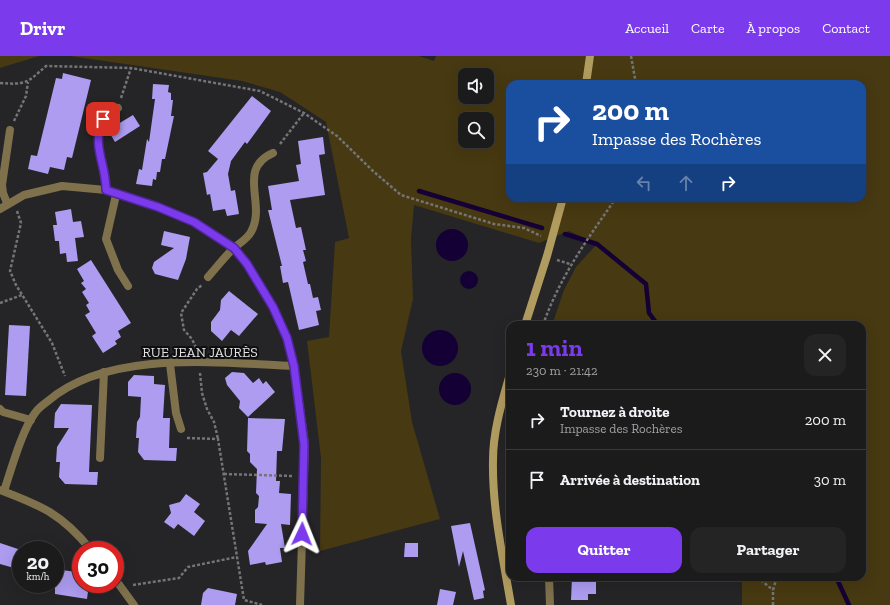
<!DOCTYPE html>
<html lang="fr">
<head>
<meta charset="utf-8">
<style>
  :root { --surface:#1c1b1c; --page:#252425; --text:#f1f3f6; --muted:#a0a1a3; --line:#3a393b; --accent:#7c3aed }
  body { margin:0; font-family:"Zilla Slab",serif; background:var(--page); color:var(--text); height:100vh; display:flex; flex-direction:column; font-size:15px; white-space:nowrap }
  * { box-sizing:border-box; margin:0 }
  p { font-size:13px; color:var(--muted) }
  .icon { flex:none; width:22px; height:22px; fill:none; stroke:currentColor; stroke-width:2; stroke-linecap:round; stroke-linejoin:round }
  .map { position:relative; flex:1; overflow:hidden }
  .drawer { position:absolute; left:506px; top:265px; width:360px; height:260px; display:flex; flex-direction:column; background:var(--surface); border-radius:12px; box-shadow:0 4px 16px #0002,0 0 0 1px var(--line) }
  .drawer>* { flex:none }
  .hud { position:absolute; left:506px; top:24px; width:360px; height:122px; border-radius:12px; box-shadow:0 4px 16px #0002,0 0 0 1px var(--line); background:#1a4fa0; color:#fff; overflow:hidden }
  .fabs { position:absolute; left:458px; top:12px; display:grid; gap:8px }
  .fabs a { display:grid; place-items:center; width:36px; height:36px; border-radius:8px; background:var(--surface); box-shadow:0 4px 16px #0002,0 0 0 1px var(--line); font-size:20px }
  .speed { position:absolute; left:12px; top:485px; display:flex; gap:8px; font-size:20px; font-weight:700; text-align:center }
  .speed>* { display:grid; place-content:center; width:52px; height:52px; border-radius:50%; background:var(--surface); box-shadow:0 4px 16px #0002,0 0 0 1px var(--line); line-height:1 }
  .speed small { font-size:10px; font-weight:400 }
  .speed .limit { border:6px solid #d22; background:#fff; color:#111 }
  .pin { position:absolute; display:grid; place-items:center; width:34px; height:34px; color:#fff; margin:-17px; border-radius:8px; box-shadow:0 2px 6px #0006 }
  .me { position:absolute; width:44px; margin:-22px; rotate:2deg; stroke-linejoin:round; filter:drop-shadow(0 0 3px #0008) }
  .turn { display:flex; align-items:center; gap:14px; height:84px; padding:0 20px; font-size:18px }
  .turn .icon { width:52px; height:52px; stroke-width:2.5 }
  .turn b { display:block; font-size:28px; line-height:34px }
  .lanes { display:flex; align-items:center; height:38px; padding:0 20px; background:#0003; justify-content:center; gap:20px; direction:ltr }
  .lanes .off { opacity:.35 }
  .round { display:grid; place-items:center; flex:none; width:42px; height:42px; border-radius:12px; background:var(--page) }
  .headline { display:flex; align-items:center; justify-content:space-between; height:68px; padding:0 20px }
  h1 { font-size:24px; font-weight:700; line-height:30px; color:var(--accent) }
  .button { display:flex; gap:8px; margin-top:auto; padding:8px 20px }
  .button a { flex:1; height:46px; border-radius:12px; background:var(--accent); color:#fff; font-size:16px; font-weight:700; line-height:46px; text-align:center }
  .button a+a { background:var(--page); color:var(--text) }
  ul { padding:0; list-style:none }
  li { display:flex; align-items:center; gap:12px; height:60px; padding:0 20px; border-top:1px solid var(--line) }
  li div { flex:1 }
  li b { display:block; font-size:15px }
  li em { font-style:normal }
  header { display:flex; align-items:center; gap:24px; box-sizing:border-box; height:56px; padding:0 20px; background:var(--accent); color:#fff }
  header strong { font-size:19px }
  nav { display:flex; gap:22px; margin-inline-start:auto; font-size:14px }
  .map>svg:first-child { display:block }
  .green { fill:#473911; fill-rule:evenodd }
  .water { fill:#140035 }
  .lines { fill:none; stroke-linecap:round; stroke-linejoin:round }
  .stream { stroke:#140035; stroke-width:4.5 }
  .building { fill:#ad9cf0 }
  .path { stroke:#757476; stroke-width:2.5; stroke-dasharray:3 2; stroke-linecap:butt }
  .street { stroke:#7e714c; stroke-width:8 }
  .secondary { stroke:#b19c60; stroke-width:8 }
  .route-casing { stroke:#51269a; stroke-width:10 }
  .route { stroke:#7c3aed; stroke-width:7 }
  .labels { text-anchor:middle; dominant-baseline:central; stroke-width:4; stroke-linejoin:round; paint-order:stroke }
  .street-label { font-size:14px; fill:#e3e3e5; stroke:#0e0e0f }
</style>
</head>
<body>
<header>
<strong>Drivr</strong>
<nav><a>Accueil</a><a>Carte</a><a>À propos</a><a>Contact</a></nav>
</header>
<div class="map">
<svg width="890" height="549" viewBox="0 0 890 549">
  <rect width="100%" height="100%" fill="#252426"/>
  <g class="green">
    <polygon points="0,0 39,0 0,12"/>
    <path d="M70 0H419L434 5 436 0H890V549H742V521H862V269H552L564 234 576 211 597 188 569 175 539 187 414 149 411 183 413 243 401 295 412 366 440 463 320 495 321 402 307 285 329 281 335 186 349 182 326 66 280 36 242 25ZM465 19H487V41H465ZM510 28H862V142H510ZM465 63H487V85H465Z"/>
  </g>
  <g class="water">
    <circle cx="452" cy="189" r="16"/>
    <circle cx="469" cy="224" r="9"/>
    <circle cx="440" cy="292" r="18"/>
    <circle cx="455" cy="333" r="16"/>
  </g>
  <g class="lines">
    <g class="stream">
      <polyline points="419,135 542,172"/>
      <polyline points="565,178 597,188 646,228 649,257 658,269"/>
      <polyline points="836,521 849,549"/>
    </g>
  </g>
  <g class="building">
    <polygon points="63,17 91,24 72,102 67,101 64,114 50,111 48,118 28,113 31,99 37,100 56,22 62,23"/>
    <polygon points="153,28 169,29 168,36 171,37 171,44 173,44 171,60 174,60 165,103 162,103 160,116 157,116 156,124 153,123 152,130 136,128 139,113 142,114 147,83 149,86 155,43 152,43"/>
    <polygon points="252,40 271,55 247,88 245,86 231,105 228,118 231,135 235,134 239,158 227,160 225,153 213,155 210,138 207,139 203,117 207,116 218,103 208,95"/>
    <polygon points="133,59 140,70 115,86 108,74"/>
    <polygon points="323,81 325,98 319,99 325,139 290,144 296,172 301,171 306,194 303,194 306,205 303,206 308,228 310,228 313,242 318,241 321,254 316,255 319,269 299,274 288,226 283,227 280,210 282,210 268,154 272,154 268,130 299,125 296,109 301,108 298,85"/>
    <polygon points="71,153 73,166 81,165 84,181 75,182 78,205 67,206 66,197 60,198 59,185 55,185 53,169 57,169 55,156"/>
    <polygon points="164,175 190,181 186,203 178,224 155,218 152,212 154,206 174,192 161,189"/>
    <polygon points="91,204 131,267 118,275 121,281 115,285 117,288 103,297 92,280 96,277 85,259 90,256 86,249 89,247 82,236 86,233 81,227 84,225 77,213"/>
    <polygon points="229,235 258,258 239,280 231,274 222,285 211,275 211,266 220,254 221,244"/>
    <polygon points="9,269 30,270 26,340 5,339"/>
    <polygon points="232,316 244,317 253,327 259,322 263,328 266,325 275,336 248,361 239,352 240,345 227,329 225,322"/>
    <polygon points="134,319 154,320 154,328 165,329 163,362 170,362 169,392 177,392 176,405 144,404 138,396 139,382 136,382 137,366 140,361 141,341 128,340 128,326"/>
    <polygon points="61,348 92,349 89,416 98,416 97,429 65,428 59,421 60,406 56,406 57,391 69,372 54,372 55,357"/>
    <polygon points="248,362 285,363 282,395 277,395 276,425 280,425 279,437 291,438 290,469 281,468 285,492 280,492 282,506 266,509 265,506 250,509 248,495 267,468 255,467 255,454 258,451 259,440 256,437 257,413 250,406 250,398 247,395"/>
    <polygon points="186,438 200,448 194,456 205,465 194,480 178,468 174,473 164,466 171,457 169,449 180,446"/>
    <polygon points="470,467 485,534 483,535 484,542 474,544 463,495 459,511 451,470"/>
    <polygon points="0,487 21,494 21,514 0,508"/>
    <polygon points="405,487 418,487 418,501 404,501"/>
    <polygon points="62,514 76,516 76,518 81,519 81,528 89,528 87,543 55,538 55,519 60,521"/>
    <polygon points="572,521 596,521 596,538 588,538 588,544 571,544"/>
    <polygon points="208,532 237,538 235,549 201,549 203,537"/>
    <polygon points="440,533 456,536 453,549 437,549"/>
  </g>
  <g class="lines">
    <g class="path">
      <polyline points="631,0 636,28"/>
      <path d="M0 27C26 29 27 27 46 10L131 12 260 35 304 57 337 80 373 115 401 139 494 168 524 172 541 180"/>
      <polyline points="121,42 131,12"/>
      <polyline points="14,65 26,40 28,26"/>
      <polyline points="280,88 304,57"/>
      <polyline points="17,155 21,167 10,215 16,229 52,287 65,320"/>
      <polyline points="557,204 570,208"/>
      <polyline points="0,247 22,239"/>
      <path d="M543 269C560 220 587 184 616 142"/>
      <polyline points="198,296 192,283 184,274 181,257 197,233 202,229"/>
      <polyline points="200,317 202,337 207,353 214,366 218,383"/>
      <polyline points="187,382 218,383 244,544 262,549"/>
      <polyline points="224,418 293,420"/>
      <polyline points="757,521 773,534"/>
      <polyline points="133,529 179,522 188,511 237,501"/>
      <polyline points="773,549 773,534 777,521"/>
    </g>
    <g class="street">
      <path d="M106 134C106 113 90 82 103 64 106 59 113 55 118 52"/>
      <polyline points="116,139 106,183 118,214 128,230"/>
      <polyline points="7,147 3,137 2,129 10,74"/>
      <polyline points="0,153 24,139 62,130 106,134 158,151 194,166 234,192 247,208 273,251 287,282 294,310 305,388 300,549"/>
      <path d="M208 221C217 211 225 200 235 191 240 187 248 182 251 176 267 148 236 113 273 97"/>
      <polyline points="170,308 176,357 181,373"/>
      <polyline points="0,353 3,356 31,364"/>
      <polyline points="100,402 104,316"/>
      <path d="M0 434C42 450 62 458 91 494"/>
      <path d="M4 435C11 414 22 374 35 357 38 352 44 348 48 345 108 293 220 307 294 310"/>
      <polyline points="549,521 550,549"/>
      <polyline points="115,523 134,549"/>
    </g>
    <g class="secondary">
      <polyline points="586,28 590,0"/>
      <polyline points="525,269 547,200 563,142"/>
      <path d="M510 318C502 346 493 375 493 404 492 453 503 501 511 549"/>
    </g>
  </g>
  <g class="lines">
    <g class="route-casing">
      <path id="route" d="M103 63C91 91 106 106 106 134L158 151 194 166 234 192 247 208 273 251 287 282 294 310 304 388 302 478"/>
    </g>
    <use href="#route" class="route"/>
  </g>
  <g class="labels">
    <g class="street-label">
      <text x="200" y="296">RUE JEAN JAURÈS</text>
    </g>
  </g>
</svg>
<div class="fabs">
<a><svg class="icon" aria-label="sound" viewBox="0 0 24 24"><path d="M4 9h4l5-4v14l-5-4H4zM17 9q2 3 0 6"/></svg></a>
<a><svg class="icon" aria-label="search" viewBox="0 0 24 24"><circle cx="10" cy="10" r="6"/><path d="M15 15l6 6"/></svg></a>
</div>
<div class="speed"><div>20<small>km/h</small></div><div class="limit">30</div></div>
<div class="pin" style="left:103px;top:63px;background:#d93025"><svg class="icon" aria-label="arrive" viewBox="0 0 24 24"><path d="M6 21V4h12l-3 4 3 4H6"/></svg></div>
<svg class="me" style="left:302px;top:478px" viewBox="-20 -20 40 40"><path d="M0-17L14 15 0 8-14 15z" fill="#7c3aed" stroke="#fff" stroke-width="4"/></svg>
<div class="hud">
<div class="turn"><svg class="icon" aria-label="right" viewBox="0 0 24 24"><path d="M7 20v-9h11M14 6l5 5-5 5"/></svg><div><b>200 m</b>Impasse des Rochères</div></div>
<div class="lanes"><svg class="icon off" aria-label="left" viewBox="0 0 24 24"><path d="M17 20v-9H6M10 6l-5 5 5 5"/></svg><svg class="icon off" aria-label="ahead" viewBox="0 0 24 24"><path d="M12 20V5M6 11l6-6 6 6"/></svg><svg class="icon" aria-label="right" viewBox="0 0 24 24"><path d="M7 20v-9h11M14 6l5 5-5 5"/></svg></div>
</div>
<section class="drawer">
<div class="headline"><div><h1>1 min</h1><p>230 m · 21:42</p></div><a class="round"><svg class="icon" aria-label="close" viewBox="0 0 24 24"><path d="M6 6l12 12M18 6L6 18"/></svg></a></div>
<ul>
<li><svg class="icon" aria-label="right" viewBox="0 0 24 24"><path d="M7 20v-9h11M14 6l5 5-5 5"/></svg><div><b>Tournez à droite</b><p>Impasse des Rochères</p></div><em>200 m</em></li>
<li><svg class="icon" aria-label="arrive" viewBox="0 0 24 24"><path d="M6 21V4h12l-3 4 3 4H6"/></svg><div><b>Arrivée à destination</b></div><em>30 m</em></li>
</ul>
<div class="button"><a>Quitter</a><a>Partager</a></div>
</section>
</div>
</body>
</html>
